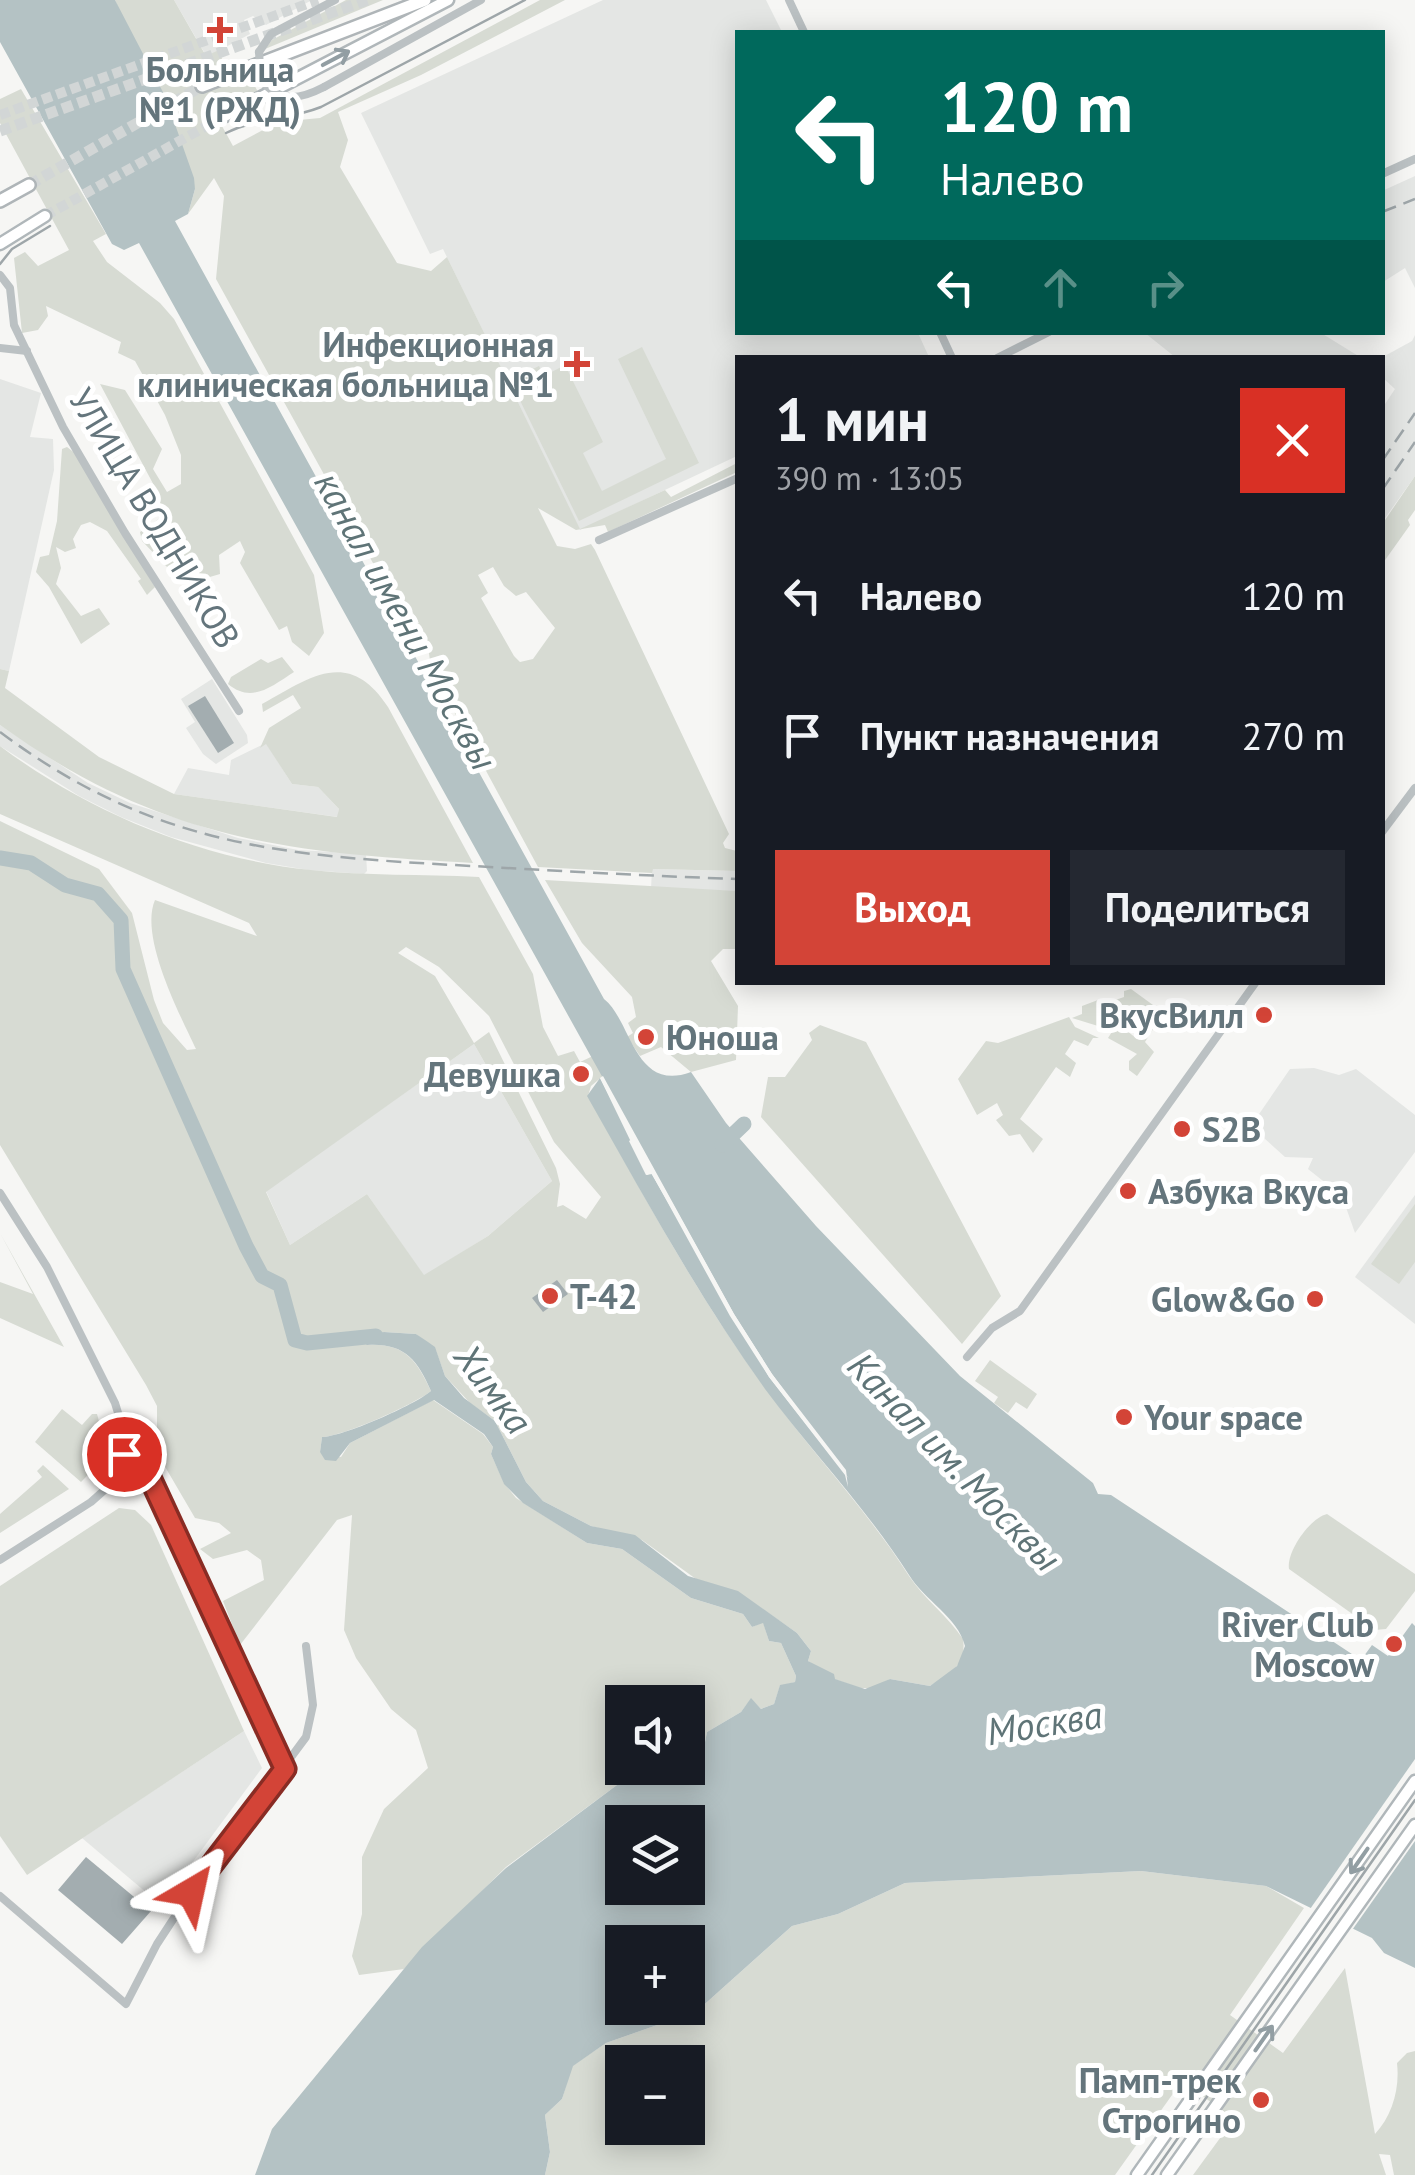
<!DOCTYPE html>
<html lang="ru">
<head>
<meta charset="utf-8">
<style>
  :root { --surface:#171b24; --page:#242831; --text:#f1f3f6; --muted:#9ea1a6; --accent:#d34437 }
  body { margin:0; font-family:"PT Sans",sans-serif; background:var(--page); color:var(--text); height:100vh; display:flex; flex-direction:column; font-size:38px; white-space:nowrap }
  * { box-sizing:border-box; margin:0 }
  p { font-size:32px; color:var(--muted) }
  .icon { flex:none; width:55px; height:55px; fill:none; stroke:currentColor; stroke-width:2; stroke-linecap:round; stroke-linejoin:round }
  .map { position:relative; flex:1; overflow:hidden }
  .side { position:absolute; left:735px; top:355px; width:650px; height:630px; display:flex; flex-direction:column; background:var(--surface); border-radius:0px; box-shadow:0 5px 25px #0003 }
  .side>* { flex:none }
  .guide { position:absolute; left:735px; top:30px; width:650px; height:305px; border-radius:0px; box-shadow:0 5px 25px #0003; background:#00695c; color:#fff; overflow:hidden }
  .tools { position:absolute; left:605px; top:1685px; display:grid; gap:20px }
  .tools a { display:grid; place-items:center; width:100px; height:100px; border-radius:0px; background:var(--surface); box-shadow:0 5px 25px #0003; font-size:50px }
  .pin { position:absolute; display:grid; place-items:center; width:85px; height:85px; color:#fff; margin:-42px; border:5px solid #fff; border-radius:50%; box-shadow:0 2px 10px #0007 }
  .me { position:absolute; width:110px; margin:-55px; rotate:36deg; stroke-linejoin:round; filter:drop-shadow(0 0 8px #0008) }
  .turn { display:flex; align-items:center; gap:35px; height:210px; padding:0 40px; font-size:45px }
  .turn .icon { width:130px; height:130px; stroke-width:2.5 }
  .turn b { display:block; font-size:70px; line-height:85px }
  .lanes { display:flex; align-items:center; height:95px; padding:0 40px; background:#0003; justify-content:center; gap:50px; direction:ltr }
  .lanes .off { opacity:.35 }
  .round { display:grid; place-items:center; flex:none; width:105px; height:105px; border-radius:0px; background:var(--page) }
  .overview { display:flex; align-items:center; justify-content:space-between; height:170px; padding:0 40px }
  h1 { font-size:60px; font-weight:700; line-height:75px }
  .primary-button { display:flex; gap:20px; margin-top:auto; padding:20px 40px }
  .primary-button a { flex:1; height:115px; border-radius:0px; background:var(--accent); color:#fff; font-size:40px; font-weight:700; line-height:115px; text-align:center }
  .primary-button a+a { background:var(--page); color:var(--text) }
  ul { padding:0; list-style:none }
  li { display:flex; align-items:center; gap:30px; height:140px; padding:0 40px }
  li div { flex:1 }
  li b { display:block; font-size:38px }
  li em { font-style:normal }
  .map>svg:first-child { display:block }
  .built { fill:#e4e6e4 }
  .green { fill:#d7dbd3; fill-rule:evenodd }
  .water { fill:#b4c2c4; fill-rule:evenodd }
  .pier { fill:#f6f6f4 }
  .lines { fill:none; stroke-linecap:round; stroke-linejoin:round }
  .river { stroke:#b4c2c4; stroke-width:15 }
  .building { fill:#a3adb0 }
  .secondary-tunnel { stroke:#d2d6d6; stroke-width:10; stroke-dasharray:10 5; stroke-linecap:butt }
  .primary-tunnel { stroke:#d2d6d6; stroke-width:11; stroke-dasharray:11 5.5; stroke-linecap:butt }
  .secondary-casing { stroke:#b0b7ba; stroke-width:15 }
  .primary-casing { stroke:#afb5b8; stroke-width:16 }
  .minor { stroke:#bbc1c3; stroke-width:8 }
  .secondary { stroke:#fff; stroke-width:10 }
  .primary { stroke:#fff; stroke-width:11 }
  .tram { stroke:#9ea6a9; stroke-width:2.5 }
  .rail { stroke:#9ea6a9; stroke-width:2.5; stroke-dasharray:15 8; stroke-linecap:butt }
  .minor-bridge { stroke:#bbc1c3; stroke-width:8 }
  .oneway { stroke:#929ea3 }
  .route-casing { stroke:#892c24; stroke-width:25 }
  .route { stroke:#d34437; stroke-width:18 }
  .poi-dot { fill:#d34437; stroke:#fff; stroke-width:4 }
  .labels { text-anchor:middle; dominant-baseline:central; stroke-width:10; stroke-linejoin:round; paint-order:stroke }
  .poi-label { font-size:35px; font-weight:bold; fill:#64757c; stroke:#fff; text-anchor:end }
  .street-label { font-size:35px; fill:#64757c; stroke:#fff }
  .water-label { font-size:38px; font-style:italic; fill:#5f7477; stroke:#fff }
</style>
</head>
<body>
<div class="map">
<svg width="1415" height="2175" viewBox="0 0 1415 2175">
  <rect width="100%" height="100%" fill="#f6f6f4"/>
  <g class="built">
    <polygon points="174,0 312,0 266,25 253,16 244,20 250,34 207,57"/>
    <polygon points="603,0 766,0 782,32 738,32 738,332 918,333 929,357 738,358 737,456 580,530 443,249 430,254 361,113"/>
    <polygon points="1415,176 1415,288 1405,268 1383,282 1382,191"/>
    <polygon points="1145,333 1321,333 1360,357 1175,357"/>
    <polygon points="1415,335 1415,476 1383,521 1383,407 1395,389 1383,378 1381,358 1412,341"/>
    <polygon points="0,379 41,393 30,437 53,439 54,470 9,671 0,669"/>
    <polygon points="212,679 247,735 248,743 216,764 203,754 186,728 195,722 181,699"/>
    <polygon points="0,725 88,783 130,803 238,838 298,850 366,854 367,871 364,874 308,870 266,863 171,837 121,817 79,796 0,746"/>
    <polygon points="266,743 292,784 318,787 339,809 338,817 174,794 188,768 229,775 231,760"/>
    <polygon points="652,869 737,871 737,891 651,889"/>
    <polygon points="474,1044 552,1181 488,1236 424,1276 367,1194 290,1245 266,1191"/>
    <polygon points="1314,1068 1339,1075 1356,1069 1415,1115 1415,1152 1355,1233 1342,1196 1308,1169 1313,1158 1285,1157 1264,1138 1257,1117 1290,1069"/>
    <polygon points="1415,1195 1415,1324 1355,1277"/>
    <polygon points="244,1731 262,1768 161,1905 82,1838"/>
  </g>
  <g class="green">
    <path d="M115 0H174L206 56 219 50 223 62 196 77 205 93 248 73 258 92 217 117 233 146 278 122 320 118 540 0H565L421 75 338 112 348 140 340 167 397 263 431 271 447 257 580 529 665 490 671 497 737 463V472L608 532 605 525 576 530 538 508 557 546 575 549 591 544 595 550 729 834 723 843 725 848 737 851V871L653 869 652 873 538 867 431 669 427 638 420 641 413 627 419 623 407 603 401 606 384 583 216 279 224 196 214 178 188 214 195 189ZM493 567 504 586 516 596 526 592 555 628 533 659 520 662 514 656 481 598 488 593 478 575Z"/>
    <polygon points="346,0 383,0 265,49 272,40"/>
    <polygon points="21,89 106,234 93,241 107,262 160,303 174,319 314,575 324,633 309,656 292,642 287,626 279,630 240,563 245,552 240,541 219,555 220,574 203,579 190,560 180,559 168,568 142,541 140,532 163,516 158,493 100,384 125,390 162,449 153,469 167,492 181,484 181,455 165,415 135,361 118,353 121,342 46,306 48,316 38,330 22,333 14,258 25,252 38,266 69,250 0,123 0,99"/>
    <polygon points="642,347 699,463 579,521 510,380 539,366 544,376 565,365 603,442 583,453 602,491 666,459 618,359"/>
    <polygon points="67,447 76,454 155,587 147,595 138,581 141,579 107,531 90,522 81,525 73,539 76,548 65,552 56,547 61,568 56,584 81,616 99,608 110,624 81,644 49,587 36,572 40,557 49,555 57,521 62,449"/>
    <polygon points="1415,476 1415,510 1408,520 1410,525 1383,563 1383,523"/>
    <path d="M282 657 294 672C272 686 252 704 228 684L231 677 261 659 268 663Z"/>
    <path d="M0 669 9 671 5 688 99 757 174 794 337 817 339 809 318 787 292 784 266 744 260 748 269 728 301 708 293 695 263 712 262 704C310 677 349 647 388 707L473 863C285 853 159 839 0 725Z"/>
    <path d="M0 746C88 812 201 859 311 870 367 876 421 874 479 877L533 974 543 1027 558 1056 574 1051 580 1062 593 1056 603 1076 591 1086 588 1096C644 1196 698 1297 766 1389 812 1453 867 1510 909 1576 924 1599 948 1616 963 1639 967 1664 950 1675 930 1686L890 1679 873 1688H860L834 1679 808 1661 811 1651 797 1633 738 1592 696 1579 642 1540 591 1526 543 1501 526 1482 495 1421 470 1403 445 1376 436 1351 416 1334 384 1332 367 1345C404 1343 416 1359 431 1391 415 1404 342 1437 322 1437L320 1452 341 1457 350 1443 433 1400 483 1434 493 1447 491 1454 504 1483 516 1498 587 1543 622 1549 691 1598 743 1614 752 1627 763 1622 769 1641 781 1643 796 1676 795 1682 780 1686 774 1704 761 1709 751 1699 741 1712 707 1732 705 1742 688 1750V1702H622V1768H650L617 1785 506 1867 404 1969 359 1975 352 1956 362 1914V1857L384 1809 428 1768 416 1730 391 1709 356 1658 344 1630 352 1515 337 1520 240 1645 223 1601 264 1580 261 1560 247 1550 213 1559 200 1549 231 1533 219 1523 195 1518 157 1453V1406L146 1385 0 1145V821L99 869 132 913 154 1000 163 1023 187 1050 196 1049C180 1015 139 937 155 900L257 936 249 923 0 814ZM406 947 439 967 489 1016 554 1142 601 1197 586 1219 563 1205 557 1207 560 1184 556 1168 489 1032 474 1043 435 976 398 953ZM474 1044 552 1181 488 1236 424 1275 367 1194 290 1245 266 1192Z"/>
    <polygon points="545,880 737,891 737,949 723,949 711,961 738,1006 736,1060 691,1072 661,1047 640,1056 627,1037 633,1033 628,1023 636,1017 632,997 582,943"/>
    <polygon points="1131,989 1164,1013 1157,1021 1140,1009 1126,1030 1137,1039 1147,1025 1155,1026 1145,1042 1154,1052 1137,1076 1129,1070 1129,1061 1137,1054 1108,1038 1119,1021 1109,1014 1098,1026 1072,1018 1082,1014 1082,1006 1098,1000 1101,1005 1124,997 1124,991"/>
    <polygon points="1069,1017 1075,1027 1099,1038 1093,1038 1088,1046 1074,1040 1065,1054 1076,1063 1070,1077 1056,1067 1020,1119 1043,1139 1033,1153 1020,1134 1009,1136 996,1120 1003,1115 997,1103 977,1115 958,1079 986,1041 998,1043"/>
    <polygon points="820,1025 866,1042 1001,1296 962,1344 761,1117 768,1077 785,1077 812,1040 809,1033"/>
    <polygon points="1415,1204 1415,1262 1399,1284 1371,1264"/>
    <polygon points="0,1233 64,1347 0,1318 0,1282 33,1294"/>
    <polygon points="990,1360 1037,1394 1027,1409 1016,1402 1008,1413 994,1403 998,1397 975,1381"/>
    <path d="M62 1409 82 1425 92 1414H97C105 1440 101 1464 81 1482L35 1442Z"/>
    <polygon points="43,1465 69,1489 0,1533 0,1514 42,1477 37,1471"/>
    <polygon points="119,1508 135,1510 151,1525 244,1731 27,1875 0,1836 0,1586"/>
    <path d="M1327 1514 1415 1574V1591L1386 1629 1375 1630 1289 1569C1286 1552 1310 1518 1327 1514Z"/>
    <path d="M1141 1871 1266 1886 1304 1908 1230 2015 1283 2053 1345 1968 1375 2134C1392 2116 1400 2089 1397 2063L1407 2053 1415 2051V2175H1394L1390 2155 1379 2154 1386 2175H1193L1234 2119 1182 2081 1115 2175H545L550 2152 545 2115 562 2099 572 2066 606 2043 697 2011 792 1926 838 1914 905 1883ZM622 2062H688V2128H622Z"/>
  </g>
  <path class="water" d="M0 0H115L165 96 194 178 195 189 188 214 175 221 604 999C632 1021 634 1093 691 1072L726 1123 816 1226 960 1376 1093 1483 1098 1494 1111 1495 1361 1660 1372 1645 1388 1656 1412 1623 1415 1626V1968L1384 1953 1372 1938 1266 1886 1141 1871 905 1883 838 1914 792 1926 697 2011 606 2043 573 2066 562 2099 545 2115 550 2152 545 2175H255L272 2129 422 1947 506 1868 617 1785 650 1768H688V1750L705 1742 707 1732 741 1712 751 1698 761 1709 774 1704 780 1685 795 1682 796 1676 781 1643 769 1641 763 1623 752 1627 743 1614 691 1598 622 1549 587 1543 523 1503 504 1484 491 1454 493 1447 484 1434 434 1400 350 1443 336 1461 325 1460 320 1452 322 1437C342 1437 415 1405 431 1391 417 1359 404 1343 367 1345L358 1337 384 1332 416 1334 428 1342 435 1347 445 1376 464 1398 495 1421 526 1482 543 1501 591 1526 635 1535 688 1576 738 1591 797 1633 811 1651 808 1661 834 1674 835 1679 865 1689 890 1679 930 1686 957 1666 965 1646C958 1617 924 1600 909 1575 867 1509 812 1452 765 1389 698 1296 643 1195 587 1096L600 1078 647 1175 651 1173 769 1377 850 1480 772 1374 734 1314 139 243 124 250 112 244 0 42ZM622 1822H688V1888H622ZM622 1942H688V2008H622Z"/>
  <g class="pier">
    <polygon points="603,1076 734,1314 772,1374 846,1470 848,1487 845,1475 769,1377 730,1316 652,1174 646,1175 629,1141 632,1139 600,1078"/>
    <polygon points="1415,1759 1415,1841 1350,1933 1308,1912"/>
  </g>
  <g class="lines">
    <g class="river">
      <polyline points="0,858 31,863 65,885 98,894 121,920 123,969 246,1246 262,1276 280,1285 295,1340 307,1343 376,1336"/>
      <polyline points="722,1145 744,1124"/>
    </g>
  </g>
  <g class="building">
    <polygon points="205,696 234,743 218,753 188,706"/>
    <polygon points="557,1280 568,1294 543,1312 532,1298"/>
    <polygon points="86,1857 151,1911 122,1944 58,1890"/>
  </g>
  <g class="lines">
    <g class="secondary-tunnel">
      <polyline points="0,115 318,0"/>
      <polyline points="45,216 219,119"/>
    </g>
    <g class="primary-tunnel">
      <polyline points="0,131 367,0"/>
      <polyline points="29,185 202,86"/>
    </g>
    <g class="secondary-casing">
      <g id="secondary">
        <polyline points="219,119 448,0"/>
        <polyline points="0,244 45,216"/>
        <polyline points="1137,2175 1415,1781"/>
        <polyline points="1167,2175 1415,1825"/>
      </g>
    </g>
    <g class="primary-casing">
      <g id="primary">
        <polyline points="202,86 425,0"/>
        <polyline points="0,201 29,185"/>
      </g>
    </g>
    <g class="minor">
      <polyline points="789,0 804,32"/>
      <polyline points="259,52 271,34 335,0"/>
      <polyline points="324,87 481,0"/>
      <polyline points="1382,174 1415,159"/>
      <polyline points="0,275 10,288 14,325 63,427 125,533 239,711"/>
      <polyline points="940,332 952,358"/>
      <polyline points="0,348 27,351"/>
      <polyline points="997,358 1049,332"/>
      <polyline points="599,540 738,478"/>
      <polyline points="1382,832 1415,788"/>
      <polyline points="0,1193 47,1267 115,1403 126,1439 122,1465 109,1486 91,1502 0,1560"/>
      <polyline points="967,1357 992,1328 1020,1311 1256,982"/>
      <polyline points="124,1455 146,1469 285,1769"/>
      <polyline points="0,1896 126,2004 157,1944 191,1892 306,1737 313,1705 306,1646"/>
    </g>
    <use href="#secondary" class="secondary"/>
    <use href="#primary" class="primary"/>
    <g class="tram">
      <path d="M226 133C258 117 289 120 321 107L525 0"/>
      <polyline points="0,264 12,249 50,226"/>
      <polyline points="1152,2175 1415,1800"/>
    </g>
    <g class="rail">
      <polyline points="1382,212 1415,199"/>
      <polyline points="1382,461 1415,413"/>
      <polyline points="1382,490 1415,442"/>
      <path d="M0 732C155 848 286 856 472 866 561 871 649 876 738 879"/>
    </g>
    <path class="minor-bridge" d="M259 52 261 80C280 103 299 100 324 87"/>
  </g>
  <defs><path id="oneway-shaft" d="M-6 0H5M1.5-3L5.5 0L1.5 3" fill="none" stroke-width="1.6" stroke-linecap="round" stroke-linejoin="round" transform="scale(2.5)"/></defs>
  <g class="oneway">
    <use href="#oneway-shaft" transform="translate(336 58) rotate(-28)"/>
    <use href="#oneway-shaft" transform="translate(1359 1861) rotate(125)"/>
    <use href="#oneway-shaft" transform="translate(1264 2038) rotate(-55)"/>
  </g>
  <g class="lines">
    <g class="route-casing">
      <polyline id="route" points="124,1454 146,1469 285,1769 191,1892"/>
    </g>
    <use href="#route" class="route"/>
  </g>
  <g class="poi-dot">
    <path d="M215 15h10v10h10v10h-10v10h-10v-10h-10v-10h10z"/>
    <path d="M572 349h10v10h10v10h-10v10h-10v-10h-10v-10h10z"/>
    <circle cx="1264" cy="1015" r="10"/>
    <circle cx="646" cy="1037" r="10"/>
    <circle cx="581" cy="1074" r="10"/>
    <circle cx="1182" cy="1129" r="10"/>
    <circle cx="1128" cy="1191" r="10"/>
    <circle cx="550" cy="1296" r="10"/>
    <circle cx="1315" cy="1299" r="10"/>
    <circle cx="1124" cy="1417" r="10"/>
    <circle cx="1394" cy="1644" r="10"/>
    <circle cx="1261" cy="2100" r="10"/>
  </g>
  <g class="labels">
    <g class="poi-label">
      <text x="220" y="69" text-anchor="middle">Больница<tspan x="220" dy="40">№1 (РЖД)</tspan></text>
      <text x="554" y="344">Инфекционная<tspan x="554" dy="40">клиническая больница №1</tspan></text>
      <text x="1244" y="1015">ВкусВилл</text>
      <text x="666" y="1037" text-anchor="start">Юноша</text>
      <text x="561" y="1074">Девушка</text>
      <text x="1202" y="1129" text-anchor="start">S2B</text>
      <text x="1148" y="1191" text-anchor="start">Азбука Вкуса</text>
      <text x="570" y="1296" text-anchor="start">Т-42</text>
      <text x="1295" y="1299">Glow&amp;Go</text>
      <text x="1144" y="1417" text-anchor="start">Your space</text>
      <text x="1374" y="1624">River Club<tspan x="1374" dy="40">Moscow</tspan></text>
      <text x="1241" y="2080">Памп-трек<tspan x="1241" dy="40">Строгино</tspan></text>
    </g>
    <g class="street-label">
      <text transform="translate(155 518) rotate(59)">УЛИЦА ВОДНИКОВ</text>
    </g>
    <g class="water-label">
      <text transform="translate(407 620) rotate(61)">канал имени Москвы</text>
      <text transform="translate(494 1388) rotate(53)">Химка</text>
      <text transform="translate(955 1461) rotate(46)">Канал им. Москвы</text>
      <text transform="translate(1044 1722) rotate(-9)">Москва</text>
    </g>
  </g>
</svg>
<div class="tools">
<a><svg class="icon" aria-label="sound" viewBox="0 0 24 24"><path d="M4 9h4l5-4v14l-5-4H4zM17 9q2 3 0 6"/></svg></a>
<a><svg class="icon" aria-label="layers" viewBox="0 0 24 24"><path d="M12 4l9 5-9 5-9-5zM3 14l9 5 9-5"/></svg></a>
<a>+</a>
<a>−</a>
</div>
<div class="pin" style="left:124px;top:1454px;background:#d93025"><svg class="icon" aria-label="arrive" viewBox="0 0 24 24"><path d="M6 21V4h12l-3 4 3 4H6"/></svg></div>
<svg class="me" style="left:191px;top:1892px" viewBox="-20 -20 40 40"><path d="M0-17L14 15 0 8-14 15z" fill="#d34437" stroke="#fff" stroke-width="4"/></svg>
<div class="guide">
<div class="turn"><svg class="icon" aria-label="left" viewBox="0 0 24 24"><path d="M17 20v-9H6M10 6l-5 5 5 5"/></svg><div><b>120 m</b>Налево</div></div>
<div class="lanes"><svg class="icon" aria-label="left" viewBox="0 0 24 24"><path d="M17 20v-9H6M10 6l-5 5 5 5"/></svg><svg class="icon off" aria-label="ahead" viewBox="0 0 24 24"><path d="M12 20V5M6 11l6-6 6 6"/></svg><svg class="icon off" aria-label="right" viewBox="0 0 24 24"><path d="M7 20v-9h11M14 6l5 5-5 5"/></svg></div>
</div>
<section class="side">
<div class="overview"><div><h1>1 мин</h1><p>390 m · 13:05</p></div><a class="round" style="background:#d93025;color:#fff"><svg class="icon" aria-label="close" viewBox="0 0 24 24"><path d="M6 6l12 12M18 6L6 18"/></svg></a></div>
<ul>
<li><svg class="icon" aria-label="left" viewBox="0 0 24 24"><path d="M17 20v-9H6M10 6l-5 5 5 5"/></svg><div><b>Налево</b></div><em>120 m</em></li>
<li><svg class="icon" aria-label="arrive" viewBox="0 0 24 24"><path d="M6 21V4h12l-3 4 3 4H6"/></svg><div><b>Пункт назначения</b></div><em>270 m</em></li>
</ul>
<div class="primary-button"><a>Выход</a><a>Поделиться</a></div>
</section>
</div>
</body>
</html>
